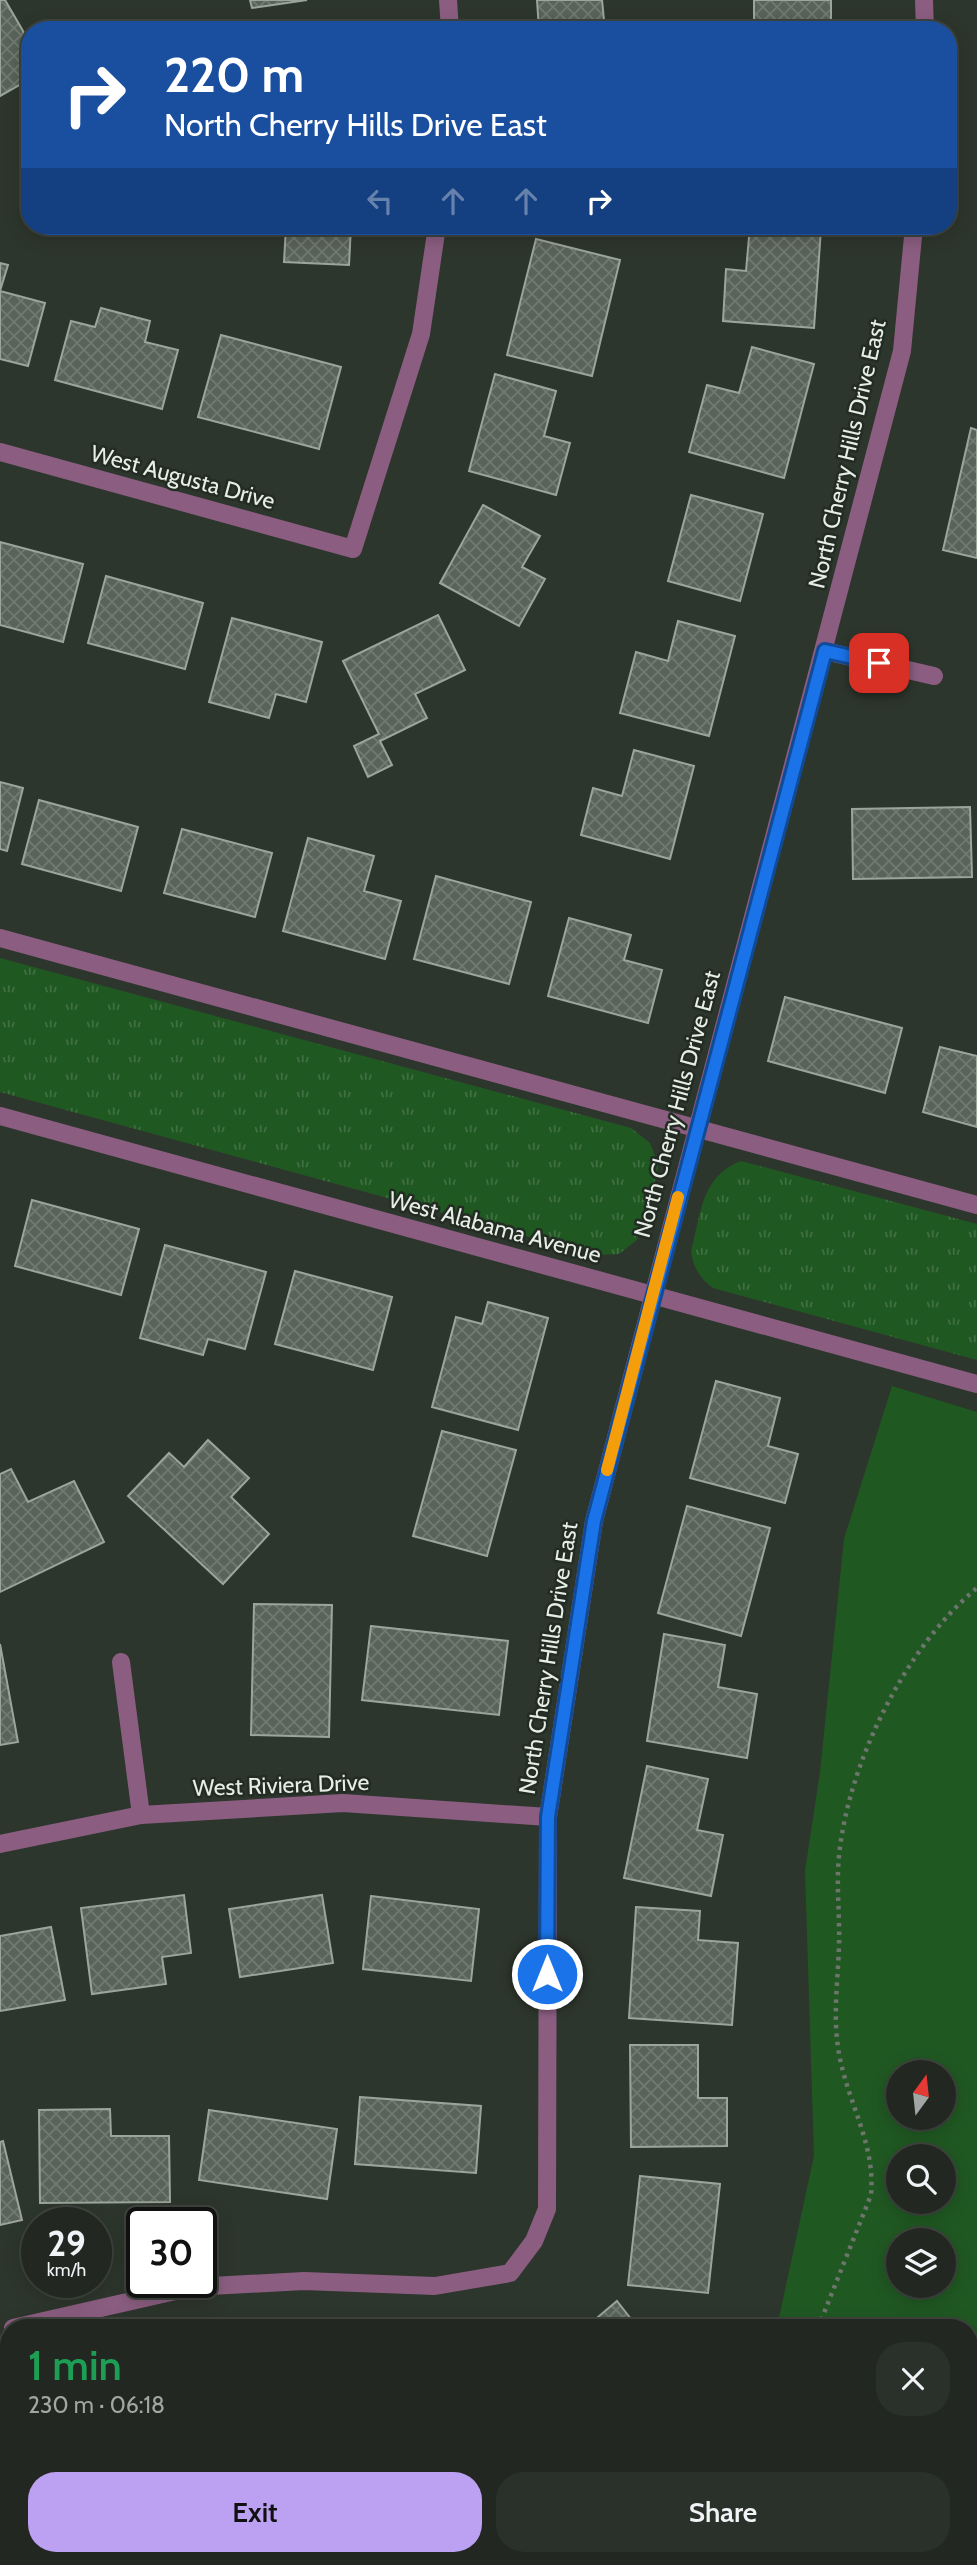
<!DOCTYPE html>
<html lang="en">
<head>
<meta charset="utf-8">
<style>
  :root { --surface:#222821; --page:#2a302a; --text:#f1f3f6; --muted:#a2a6a5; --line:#3f443f; --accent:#bca0f2 }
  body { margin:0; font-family:Cabin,sans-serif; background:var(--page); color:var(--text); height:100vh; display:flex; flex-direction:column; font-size:26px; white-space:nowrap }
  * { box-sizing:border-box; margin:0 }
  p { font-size:23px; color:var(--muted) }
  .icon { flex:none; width:38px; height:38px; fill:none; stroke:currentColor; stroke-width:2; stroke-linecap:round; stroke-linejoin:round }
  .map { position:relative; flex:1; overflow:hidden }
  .panel { position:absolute; left:0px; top:2319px; width:978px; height:247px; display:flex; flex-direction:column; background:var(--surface); border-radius:28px 28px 0 0; box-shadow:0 4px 18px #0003,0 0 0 2px var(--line) }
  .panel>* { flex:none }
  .top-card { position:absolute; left:21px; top:21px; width:936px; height:214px; border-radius:28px; box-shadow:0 4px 18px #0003,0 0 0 2px var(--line); background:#1a4fa0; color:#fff; overflow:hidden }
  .needle { width:46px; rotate:15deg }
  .controls { position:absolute; left:886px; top:2060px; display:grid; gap:14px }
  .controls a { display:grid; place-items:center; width:70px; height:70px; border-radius:50%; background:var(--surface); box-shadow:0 4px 18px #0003,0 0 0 2px var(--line); font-size:35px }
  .speed { position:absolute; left:21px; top:2207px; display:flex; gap:14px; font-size:35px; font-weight:700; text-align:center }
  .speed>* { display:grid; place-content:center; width:91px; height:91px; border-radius:50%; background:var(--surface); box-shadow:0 4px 18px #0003,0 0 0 2px var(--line); line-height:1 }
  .speed small { font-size:18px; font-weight:400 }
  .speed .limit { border:4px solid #111; border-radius:10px; background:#fff; color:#111 }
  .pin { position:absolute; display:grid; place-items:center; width:60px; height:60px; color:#fff; margin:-30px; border-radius:14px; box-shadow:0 4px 10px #0006 }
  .me { position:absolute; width:77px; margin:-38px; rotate:0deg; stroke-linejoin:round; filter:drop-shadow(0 0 5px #0008) }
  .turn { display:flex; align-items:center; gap:24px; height:147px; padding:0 28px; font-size:32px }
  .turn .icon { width:91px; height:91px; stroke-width:2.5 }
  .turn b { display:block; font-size:49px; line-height:60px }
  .lanes { display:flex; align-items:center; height:66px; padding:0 28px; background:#0003; justify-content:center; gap:35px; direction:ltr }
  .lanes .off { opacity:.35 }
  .round { display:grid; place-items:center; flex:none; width:74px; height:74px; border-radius:28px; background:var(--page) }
  .headline { display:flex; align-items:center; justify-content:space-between; height:119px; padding:0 28px }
  h1 { font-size:42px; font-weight:600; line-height:52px; color:#1e9e55 }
  .action { display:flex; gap:14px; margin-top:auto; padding:14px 28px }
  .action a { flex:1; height:80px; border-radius:28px; background:var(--accent); color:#111; font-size:28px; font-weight:600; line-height:80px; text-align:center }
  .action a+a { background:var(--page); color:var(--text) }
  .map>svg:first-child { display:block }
  .green { fill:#205822; fill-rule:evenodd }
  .park { fill:url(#park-tufts) }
  .building { fill:url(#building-cross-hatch); stroke:#9ba69b; stroke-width:2 }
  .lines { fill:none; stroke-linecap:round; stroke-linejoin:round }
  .path { stroke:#6d756c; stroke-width:4.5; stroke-dasharray:3.5 5; stroke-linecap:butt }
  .minor { stroke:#8b5e81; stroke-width:18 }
  .tertiary { stroke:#8b5e81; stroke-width:18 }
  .route-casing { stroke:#114b97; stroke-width:18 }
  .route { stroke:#1a73e8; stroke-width:12 }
  .slow { stroke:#f59e0b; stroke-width:12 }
  .labels { text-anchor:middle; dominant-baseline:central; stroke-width:5; stroke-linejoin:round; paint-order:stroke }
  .street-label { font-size:23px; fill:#e7ede7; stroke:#232c23 }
</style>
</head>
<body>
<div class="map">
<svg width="977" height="2565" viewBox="0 0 977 2565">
  <defs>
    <pattern id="park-tufts" width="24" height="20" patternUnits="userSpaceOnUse" patternTransform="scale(1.75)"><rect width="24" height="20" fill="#205822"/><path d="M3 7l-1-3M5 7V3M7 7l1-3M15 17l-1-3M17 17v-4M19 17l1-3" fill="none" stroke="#407042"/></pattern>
    <pattern id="building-cross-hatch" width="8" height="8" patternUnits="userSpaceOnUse" patternTransform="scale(1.75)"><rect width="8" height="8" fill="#596359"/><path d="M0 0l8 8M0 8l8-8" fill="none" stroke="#717a71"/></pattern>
  </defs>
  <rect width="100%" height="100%" fill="#2d362c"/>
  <g class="green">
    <path d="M892 1386 977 1412V2539L970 2553V2328L777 2327 814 2156 805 1871 820 1772 844 1539ZM898 2072H943V2118H898ZM898 2156H943V2202H898ZM898 2240H943V2286H898Z"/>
    <polygon points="174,2557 967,2557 963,2565 124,2565"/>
  </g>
  <g class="park">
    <polygon points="0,958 631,1128 650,1143 658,1164 657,1174 637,1240 619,1254 596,1255 0,1092"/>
    <path d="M741 1161 977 1224V1360L713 1288C700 1279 693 1267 691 1251 701 1214 701 1176 741 1161Z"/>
  </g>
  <g class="building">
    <polygon points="0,0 5,0 30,43 30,79 0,96"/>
    <polygon points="250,0 307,0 252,8"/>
    <polygon points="537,0 602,0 605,30 539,30"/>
    <rect x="754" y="0" width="77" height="30"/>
    <polygon points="286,226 351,226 349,265 284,262"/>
    <polygon points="750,226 821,229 814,328 723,321 726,269 746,271"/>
    <polygon points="536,239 620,260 592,376 507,355"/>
    <polygon points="0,263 8,265 0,291 45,303 28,366 0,359"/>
    <polygon points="101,308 150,321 145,342 178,350 162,409 55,380 71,321 95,327"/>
    <polygon points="221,335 341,367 319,449 198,417"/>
    <polygon points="752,347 814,364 784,478 689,452 707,385 739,393"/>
    <polygon points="495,374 556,391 544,436 570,443 556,495 469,471"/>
    <polygon points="971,428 977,430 977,558 943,550"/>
    <polygon points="691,495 763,514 740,601 668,581"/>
    <polygon points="483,505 540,536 522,567 545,579 519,626 440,583"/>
    <polygon points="0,542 83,564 63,642 0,625"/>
    <polygon points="106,576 203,603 185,669 88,643"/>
    <polygon points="438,615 465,670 415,694 427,718 380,741 392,765 368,777 354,746 379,734 343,661"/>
    <polygon points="232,618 322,642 306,702 276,694 269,718 209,702"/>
    <polygon points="678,621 735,636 709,736 620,713 636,652 668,661"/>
    <polygon points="634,750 694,766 670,859 581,835 593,788 622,796"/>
    <polygon points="0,782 23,788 7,851 0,849"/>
    <polygon points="39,800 138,827 121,891 22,864"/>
    <polygon points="970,807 972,877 853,879 852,809"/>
    <polygon points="182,829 272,853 255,917 164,893"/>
    <polygon points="308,838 374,856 364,891 401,901 385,959 283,931"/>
    <polygon points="436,876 531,902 509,984 414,959"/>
    <polygon points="569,918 631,935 624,960 662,970 648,1023 548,996"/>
    <polygon points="785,997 902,1028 885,1093 768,1061"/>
    <polygon points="940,1047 977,1056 977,1127 923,1112"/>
    <polygon points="32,1200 139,1229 121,1295 15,1266"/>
    <polygon points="165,1245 266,1272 245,1349 208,1339 203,1355 140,1338"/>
    <polygon points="295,1271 392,1297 373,1370 275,1344"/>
    <polygon points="488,1302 548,1318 518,1430 432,1407 456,1317 482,1324"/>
    <polygon points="716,1381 780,1398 768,1446 798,1454 785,1503 690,1478"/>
    <polygon points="442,1431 516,1450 487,1556 413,1536"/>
    <polygon points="208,1440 249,1478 231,1497 269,1534 223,1584 128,1496 169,1453 184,1467"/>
    <polygon points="11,1469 28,1502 74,1481 104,1542 0,1592 0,1474"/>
    <polygon points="687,1506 770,1528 741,1636 658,1613"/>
    <polygon points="254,1604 332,1605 329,1737 251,1735"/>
    <polygon points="371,1626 508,1641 499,1715 362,1700"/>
    <polygon points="664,1634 725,1645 718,1687 757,1694 747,1758 647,1741"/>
    <polygon points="0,1644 18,1742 0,1745"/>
    <polygon points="647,1766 708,1779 697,1830 723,1835 711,1896 624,1878"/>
    <polygon points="184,1895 191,1953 162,1957 166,1984 92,1994 81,1908"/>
    <polygon points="322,1895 333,1963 240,1977 229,1909"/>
    <polygon points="371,1896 479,1909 471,1981 363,1969"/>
    <polygon points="636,1907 700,1911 698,1940 738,1943 732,2025 629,2018"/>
    <polygon points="51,1927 65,2000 0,2011 0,1936"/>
    <polygon points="630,2045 698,2045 698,2098 727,2098 727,2146 631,2147"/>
    <polygon points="360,2097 481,2106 476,2173 355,2164"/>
    <polygon points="110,2109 111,2136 169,2136 170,2202 40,2203 39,2110"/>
    <polygon points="209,2110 337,2129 327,2199 199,2180"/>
    <polygon points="3,2141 22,2220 0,2225 0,2142"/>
    <polygon points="640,2176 720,2184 708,2293 628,2285"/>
    <polygon points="617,2301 638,2328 585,2328"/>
    <polygon points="9,2424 9,2500 0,2502 0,2426"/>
  </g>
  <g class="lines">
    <g class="path">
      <path d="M818 2328 871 2195C876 2142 845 2099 838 2047 833 2013 838 1980 839 1946 840 1916 836 1885 839 1856 848 1764 905 1647 977 1588"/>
      <polyline points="750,2565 751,2557"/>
    </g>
    <g class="minor">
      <polyline points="448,0 450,30"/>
      <polyline points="924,0 925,30"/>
      <polyline points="0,452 353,549 421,334 437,226"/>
      <polyline points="825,651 934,676"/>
      <polyline points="121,1662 141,1815"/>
      <polyline points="0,1844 141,1815 343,1803 548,1817"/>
      <polyline points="13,2328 193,2287 304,2281 435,2286 510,2273 534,2241 547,2209 548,1817 594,1521 902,351 914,226"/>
    </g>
    <g class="tertiary">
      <polyline points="0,938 977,1205"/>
      <polyline points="0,1116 977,1384"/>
    </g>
  </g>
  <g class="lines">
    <g class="route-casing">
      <polyline id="route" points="547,1974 548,1817 594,1521 825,651 879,663"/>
    </g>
    <use href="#route" class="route"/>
    <polyline class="slow" points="607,1470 678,1197"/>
  </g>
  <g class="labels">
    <g class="street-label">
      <text transform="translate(847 454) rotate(-77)">North Cherry Hills Drive East</text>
      <text transform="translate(183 477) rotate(15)">West Augusta Drive</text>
      <text transform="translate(677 1104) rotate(-75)">North Cherry Hills Drive East</text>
      <text transform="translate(495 1227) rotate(15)">West Alabama Avenue</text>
      <text transform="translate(548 1658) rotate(-81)">North Cherry Hills Drive East</text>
      <text transform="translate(281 1785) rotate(-2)">West Riviera Drive</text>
    </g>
  </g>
</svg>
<div class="controls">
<a><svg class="needle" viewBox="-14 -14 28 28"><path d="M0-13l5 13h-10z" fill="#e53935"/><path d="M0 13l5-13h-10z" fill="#a2a6a5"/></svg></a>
<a><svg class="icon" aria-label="search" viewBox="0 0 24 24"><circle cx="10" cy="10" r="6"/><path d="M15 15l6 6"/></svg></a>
<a><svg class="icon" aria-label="layers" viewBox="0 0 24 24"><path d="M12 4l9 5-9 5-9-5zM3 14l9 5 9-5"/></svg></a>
</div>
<div class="speed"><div>29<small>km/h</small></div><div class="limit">30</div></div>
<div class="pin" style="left:879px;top:663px;background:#d93025"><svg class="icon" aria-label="arrive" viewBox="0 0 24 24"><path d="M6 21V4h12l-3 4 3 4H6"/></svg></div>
<svg class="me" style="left:547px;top:1974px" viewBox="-20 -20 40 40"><circle r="17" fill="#1a73e8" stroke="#fff" stroke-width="3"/><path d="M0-11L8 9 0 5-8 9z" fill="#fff"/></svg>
<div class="top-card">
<div class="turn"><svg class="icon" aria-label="right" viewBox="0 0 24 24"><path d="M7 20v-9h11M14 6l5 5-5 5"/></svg><div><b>220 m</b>North Cherry Hills Drive East</div></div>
<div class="lanes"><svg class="icon off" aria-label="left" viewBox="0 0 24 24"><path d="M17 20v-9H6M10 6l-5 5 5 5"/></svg><svg class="icon off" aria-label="ahead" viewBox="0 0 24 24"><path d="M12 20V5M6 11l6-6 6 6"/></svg><svg class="icon off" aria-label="ahead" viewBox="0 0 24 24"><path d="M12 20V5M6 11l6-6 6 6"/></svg><svg class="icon" aria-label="right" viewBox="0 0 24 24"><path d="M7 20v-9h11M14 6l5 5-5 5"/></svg></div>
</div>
<section class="panel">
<div class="headline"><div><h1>1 min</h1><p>230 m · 06:18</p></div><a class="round"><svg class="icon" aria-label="close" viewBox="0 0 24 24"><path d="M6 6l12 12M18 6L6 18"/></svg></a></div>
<div class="action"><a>Exit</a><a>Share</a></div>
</section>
</div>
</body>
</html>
